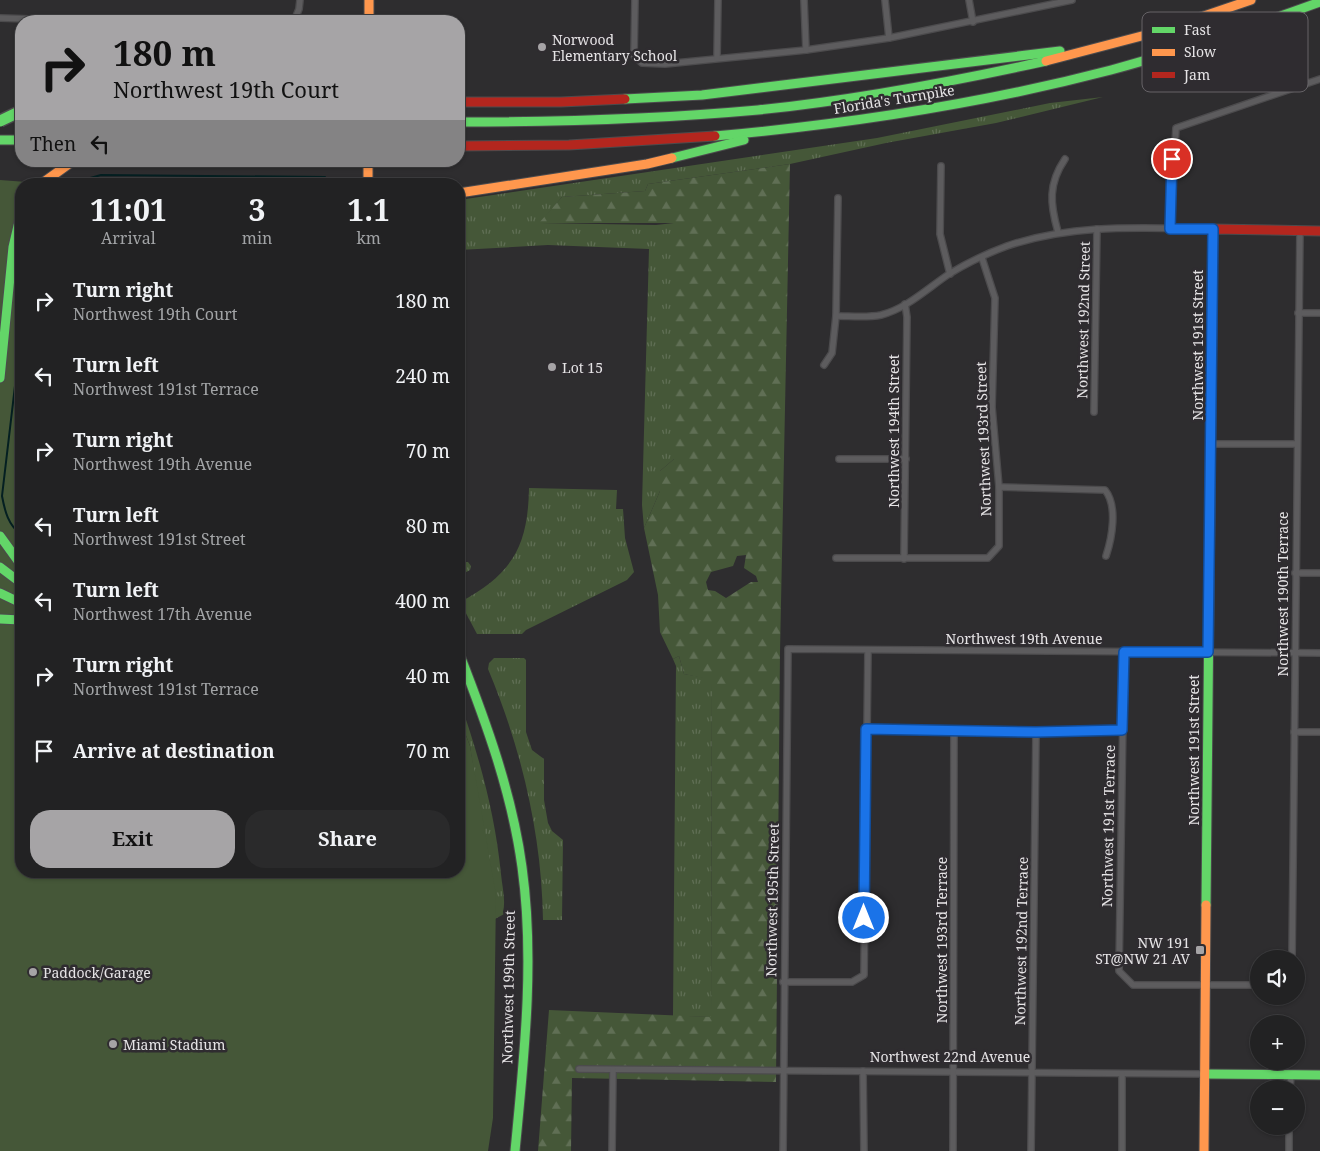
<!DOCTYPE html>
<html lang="en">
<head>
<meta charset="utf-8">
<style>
  :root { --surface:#222223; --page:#2a2a2b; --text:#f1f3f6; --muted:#a2a4a6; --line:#3f3f41; --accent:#a6a4a6 }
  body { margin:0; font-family:"Noto Serif",serif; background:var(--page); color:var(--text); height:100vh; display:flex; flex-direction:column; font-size:19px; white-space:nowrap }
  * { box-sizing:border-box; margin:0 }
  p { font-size:16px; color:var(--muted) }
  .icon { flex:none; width:28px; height:28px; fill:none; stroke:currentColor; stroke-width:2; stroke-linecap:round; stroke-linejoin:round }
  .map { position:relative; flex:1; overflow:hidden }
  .sheet { position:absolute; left:15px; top:178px; width:450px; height:700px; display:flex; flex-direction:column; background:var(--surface); border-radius:20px; box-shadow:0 1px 4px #0004,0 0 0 1px var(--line) }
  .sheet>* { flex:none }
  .top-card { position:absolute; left:15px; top:15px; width:450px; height:152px; border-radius:20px; box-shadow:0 1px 4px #0004,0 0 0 1px var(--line); background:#a6a4a6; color:#111; overflow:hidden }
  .buttons { position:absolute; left:1250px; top:950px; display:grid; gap:10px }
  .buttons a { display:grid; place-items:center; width:55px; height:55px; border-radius:50%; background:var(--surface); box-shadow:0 1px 4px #0004,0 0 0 1px var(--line); font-size:25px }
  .pin { position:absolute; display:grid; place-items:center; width:42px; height:42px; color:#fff; margin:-21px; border:2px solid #fff; border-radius:50%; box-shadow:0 1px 5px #0007 }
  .me { position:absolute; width:55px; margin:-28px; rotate:0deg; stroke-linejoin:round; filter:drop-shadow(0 0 4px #0008) }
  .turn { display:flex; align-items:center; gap:18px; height:105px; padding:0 15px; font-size:22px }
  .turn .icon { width:65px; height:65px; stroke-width:2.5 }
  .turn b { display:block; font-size:35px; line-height:42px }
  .then { display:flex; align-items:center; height:48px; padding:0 15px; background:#0003; gap:10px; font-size:19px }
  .eta { display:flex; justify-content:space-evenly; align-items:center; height:85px; text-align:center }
  .eta b { font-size:30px; font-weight:700; line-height:35px }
  .primary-button { display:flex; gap:10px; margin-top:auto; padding:10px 15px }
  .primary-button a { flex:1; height:58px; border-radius:20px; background:var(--accent); color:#111; font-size:20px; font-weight:700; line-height:58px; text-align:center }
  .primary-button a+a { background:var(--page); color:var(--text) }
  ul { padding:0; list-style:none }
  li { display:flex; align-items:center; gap:15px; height:75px; padding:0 15px }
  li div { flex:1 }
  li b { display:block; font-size:19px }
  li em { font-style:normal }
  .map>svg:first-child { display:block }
  .grass { fill:url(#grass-tufts) }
  .forest { fill:url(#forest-firs); fill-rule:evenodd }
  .garden { fill:#455738 }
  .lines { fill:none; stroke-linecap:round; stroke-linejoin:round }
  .stream { stroke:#041f21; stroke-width:2 }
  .street-casing { stroke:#4c4b4d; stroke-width:8 }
  .fast-casing { stroke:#4c4b4d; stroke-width:11 }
  .slow-casing { stroke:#4c4b4d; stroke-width:11 }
  .jam-casing { stroke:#4c4b4d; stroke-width:11 }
  .street { stroke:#5d5c5e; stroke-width:5.5 }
  .fast { stroke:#63d668; stroke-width:9 }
  .slow { stroke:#ff974d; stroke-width:9 }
  .jam { stroke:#b3261e; stroke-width:9 }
  .fast-bridge-casing { stroke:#4c4b4d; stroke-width:14; stroke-linecap:butt }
  .fast-bridge { stroke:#63d668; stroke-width:11 }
  .route-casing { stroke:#114b97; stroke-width:12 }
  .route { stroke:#1a73e8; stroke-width:9 }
  .poi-dot { fill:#a6a4a6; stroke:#2f2c30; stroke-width:2 }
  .labels { text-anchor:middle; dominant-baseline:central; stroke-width:5; stroke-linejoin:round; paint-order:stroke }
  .poi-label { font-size:14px; fill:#e6e4e6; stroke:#2f2c30; text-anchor:start }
  .street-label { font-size:14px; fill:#e6e4e6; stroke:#2f2c30 }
  .key { fill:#2f2c30; stroke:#666367; stroke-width:1 }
  .key-label { font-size:14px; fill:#e6e4e6 }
</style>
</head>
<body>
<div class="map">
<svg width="1320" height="1151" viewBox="0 0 1320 1151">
  <defs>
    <pattern id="grass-tufts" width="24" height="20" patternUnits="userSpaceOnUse" patternTransform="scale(1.25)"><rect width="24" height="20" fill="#455738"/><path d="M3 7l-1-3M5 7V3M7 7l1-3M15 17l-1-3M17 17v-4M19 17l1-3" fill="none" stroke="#606f55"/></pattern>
    <pattern id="forest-firs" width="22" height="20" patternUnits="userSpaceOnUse" patternTransform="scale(1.25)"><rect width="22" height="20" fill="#455738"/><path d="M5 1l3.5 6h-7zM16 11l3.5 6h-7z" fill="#606f55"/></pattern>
  </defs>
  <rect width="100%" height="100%" fill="#2e2d2f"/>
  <g class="grass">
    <polygon points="1103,97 996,123 886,143 790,164 648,184 645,191 562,197 540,223 656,225 674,223 674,459 660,471 660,491 644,528 642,505 649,249 548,245 459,250 459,200 877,138 1050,103"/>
    <path d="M529 488 617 490 616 509H623L625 538 634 572 627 580 526 630 522 634H477L460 602C512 574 528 547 529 488Z"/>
    <polygon points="459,562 468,562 471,566 470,570 459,576"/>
    <polygon points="679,656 684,674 712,679 711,1017 673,1016 676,666 673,659"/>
    <path d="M494 658H524L526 660V732L532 750 544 759V800L548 823 552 831 563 840 562 920H543C542 835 521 747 488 669L489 663Z"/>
    <path d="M459 699C479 756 495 813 501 874 502 886 506 900 503 912L506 913 495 919 470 746 459 717Z"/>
  </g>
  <path class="forest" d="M790 164 780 652 776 1082 572 1078 571 1151H538L549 1010 711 1017 712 680 684 674 679 656 673 659 660 632 658 595 644 528 660 491V471L674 459V223H539L562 197 645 191 648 184ZM746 555 744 568 756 576 758 582H751L726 598 715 591 708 590 706 582 711 572 733 566 737 556Z"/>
  <polygon class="garden" points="0,180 53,184 21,184 21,871 459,871 459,717 470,746 496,895 493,1118 488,1151 0,1151"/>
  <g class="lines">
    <g class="stream">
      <polyline points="69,184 101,175 325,177 325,184"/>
      <path d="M21 335 2 496C5 512 8 524 21 535"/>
    </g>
    <g class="street-casing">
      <g id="street">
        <polyline points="635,0 634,56 642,63 665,64 806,50 889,38 1072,0"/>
        <polyline points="804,0 806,50"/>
        <polyline points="885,0 889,38"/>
        <polyline points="969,0 973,22"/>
        <polyline points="0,18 91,21"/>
        <polyline points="294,21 299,9 300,0"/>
        <polyline points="717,58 718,0"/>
        <polyline points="941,166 940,234 950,274"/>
        <polyline points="1170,229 1176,128 1320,79"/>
        <path d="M1058 232C1050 204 1048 184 1065 159"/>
        <polyline points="1298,313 1320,313"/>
        <path d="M836 316C850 316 867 318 881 315 906 309 928 288 949 274 967 263 988 253 1007 246 1074 223 1143 228 1213 229"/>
        <polyline points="824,365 832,353 836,316 838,198"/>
        <polyline points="1094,412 1097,229"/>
        <polyline points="1212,444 1296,444"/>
        <polyline points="839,459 906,459"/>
        <path d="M999 487 1105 490C1118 506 1112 538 1106 556"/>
        <polyline points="836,558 988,558 999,546 999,487 992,407 995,298 982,258"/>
        <polyline points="904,559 907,317 905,304"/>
        <polyline points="1295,573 1320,573"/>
        <polyline points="1124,652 1119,971 1133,985 1259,985"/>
        <polyline points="866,729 1036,732 1122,730"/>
        <polyline points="1294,732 1320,732"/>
        <polyline points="1292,959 1300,230"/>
        <polyline points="783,982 852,982 864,975 868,650"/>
        <polyline points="579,1069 1205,1074"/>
        <polyline points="863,1071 864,1151"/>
        <polyline points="1122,1074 1122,1151"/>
        <polyline points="1290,1089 1291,1074"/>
        <polyline points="612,1151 613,1070"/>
        <polyline points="783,1151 788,649 1320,653"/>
        <polyline points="953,1151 954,729"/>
        <polyline points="1031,1151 1036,732"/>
        <polyline points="1289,1151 1289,1126"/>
      </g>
    </g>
    <g class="fast-casing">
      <g id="fast">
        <polyline points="625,99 702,95 1060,51"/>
        <path d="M459 122C559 122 658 119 758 110 855 100 951 82 1046 61"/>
        <path d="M715 136C849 124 981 104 1111 70 1182 51 1251 27 1320 2"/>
        <polyline points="0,140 21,140"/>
        <polyline points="672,158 744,140"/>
        <polyline points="0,378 13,247 21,213"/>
        <polyline points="0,536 21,565"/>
        <polyline points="0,567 21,583"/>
        <polyline points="0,593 21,603"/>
        <polyline points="0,619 21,620"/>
        <path d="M459 653C486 722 512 793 522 867 535 961 524 1057 515 1151"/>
        <polyline points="1206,905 1212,308"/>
        <polyline points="1205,1074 1320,1075"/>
      </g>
    </g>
    <g class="slow-casing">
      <g id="slow">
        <polyline points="369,0 369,21"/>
        <polyline points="1046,61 1157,32 1251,0"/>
        <polyline points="368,161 368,184"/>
        <polyline points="41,184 73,161"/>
        <polyline points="459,193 647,164 672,158"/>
        <polyline points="1204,1151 1206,905"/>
      </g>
    </g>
    <g class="jam-casing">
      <g id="jam">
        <polyline points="459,102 561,102 625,99"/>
        <polyline points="459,146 569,145 715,136"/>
        <polyline points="1212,308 1213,229 1320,231"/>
      </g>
    </g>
    <use href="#street" class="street"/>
    <use href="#fast" class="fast"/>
    <use href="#slow" class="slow"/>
    <use href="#jam" class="jam"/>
    <g class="fast-bridge-casing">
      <polyline id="fast-bridge" points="0,121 21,111"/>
    </g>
    <use href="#fast-bridge" class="fast-bridge"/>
  </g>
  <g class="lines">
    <g class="route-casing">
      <polyline id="route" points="864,918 866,729 1036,732 1122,730 1124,652 1208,652 1213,229 1170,229 1172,159"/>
    </g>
    <use href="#route" class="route"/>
  </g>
  <g class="poi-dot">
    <circle cx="542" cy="47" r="5"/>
    <circle cx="552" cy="367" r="5"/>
    <rect x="1195" y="945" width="10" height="10" rx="2.5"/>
    <circle cx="33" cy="972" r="5"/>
    <circle cx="113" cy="1044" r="5"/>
  </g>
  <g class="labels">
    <g class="poi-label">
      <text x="552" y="39">Norwood<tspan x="552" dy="16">Elementary School</tspan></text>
      <text x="562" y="367">Lot 15</text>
      <text x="1190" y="942" text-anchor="end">NW 191<tspan x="1190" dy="16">ST@NW 21 AV</tspan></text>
      <text x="43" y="972">Paddock/Garage</text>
      <text x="123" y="1044">Miami Stadium</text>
    </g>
    <g class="street-label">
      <text transform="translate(894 99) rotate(-9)">Florida's Turnpike</text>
      <text transform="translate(1083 320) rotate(-89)">Northwest 192nd Street</text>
      <text transform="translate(1197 345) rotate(-90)">Northwest 191st Street</text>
      <text transform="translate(893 431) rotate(-90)">Northwest 194th Street</text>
      <text transform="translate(983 439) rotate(-92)">Northwest 193rd Street</text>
      <text transform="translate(1282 594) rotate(-90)">Northwest 190th Terrace</text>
      <text x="1024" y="638">Northwest 19th Avenue</text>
      <text transform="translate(1193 750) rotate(-90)">Northwest 191st Street</text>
      <text transform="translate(1108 826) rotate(-89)">Northwest 191st Terrace</text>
      <text transform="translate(772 900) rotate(-89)">Northwest 195th Street</text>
      <text transform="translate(941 940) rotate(-90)">Northwest 193rd Terrace</text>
      <text transform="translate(1021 941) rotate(-89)">Northwest 192nd Terrace</text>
      <text transform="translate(508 987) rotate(-89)">Northwest 199th Street</text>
      <text x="950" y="1056">Northwest 22nd Avenue</text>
    </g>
  </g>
  <rect x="1142" y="12" width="166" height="80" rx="8" class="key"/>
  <rect x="1152" y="27" width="23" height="6" fill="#63d668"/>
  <rect x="1152" y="49" width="23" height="7" fill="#ff974d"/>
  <rect x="1152" y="72" width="23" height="6" fill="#b3261e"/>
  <g class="key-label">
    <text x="1184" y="35">Fast</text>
    <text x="1184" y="57">Slow</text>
    <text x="1184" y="80">Jam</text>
  </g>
</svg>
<div class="buttons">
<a><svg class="icon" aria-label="sound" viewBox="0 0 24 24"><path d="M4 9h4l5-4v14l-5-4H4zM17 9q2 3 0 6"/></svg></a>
<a>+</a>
<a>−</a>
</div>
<div class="pin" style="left:1172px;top:159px;background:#d93025"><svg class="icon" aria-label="arrive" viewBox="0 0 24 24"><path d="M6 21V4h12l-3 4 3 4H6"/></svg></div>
<svg class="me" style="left:864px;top:918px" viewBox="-20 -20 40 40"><circle r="17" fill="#1a73e8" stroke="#fff" stroke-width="3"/><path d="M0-11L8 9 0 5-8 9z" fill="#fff"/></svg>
<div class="top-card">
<div class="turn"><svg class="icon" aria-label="right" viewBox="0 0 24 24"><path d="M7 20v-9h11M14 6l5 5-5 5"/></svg><div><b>180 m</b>Northwest 19th Court</div></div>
<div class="then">Then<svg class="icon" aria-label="left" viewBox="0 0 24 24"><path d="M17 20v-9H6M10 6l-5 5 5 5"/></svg></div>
</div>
<section class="sheet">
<div class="eta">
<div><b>11:01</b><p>Arrival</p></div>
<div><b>3</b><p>min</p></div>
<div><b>1.1</b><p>km</p></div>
</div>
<ul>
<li><svg class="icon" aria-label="right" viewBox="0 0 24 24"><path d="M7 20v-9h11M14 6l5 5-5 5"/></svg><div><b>Turn right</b><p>Northwest 19th Court</p></div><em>180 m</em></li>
<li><svg class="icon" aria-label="left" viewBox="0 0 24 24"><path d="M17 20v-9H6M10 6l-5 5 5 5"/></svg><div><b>Turn left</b><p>Northwest 191st Terrace</p></div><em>240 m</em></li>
<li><svg class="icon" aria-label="right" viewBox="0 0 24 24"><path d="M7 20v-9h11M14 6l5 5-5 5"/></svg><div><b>Turn right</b><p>Northwest 19th Avenue</p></div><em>70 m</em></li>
<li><svg class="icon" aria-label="left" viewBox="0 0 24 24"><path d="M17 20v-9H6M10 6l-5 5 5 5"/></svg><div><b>Turn left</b><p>Northwest 191st Street</p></div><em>80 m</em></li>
<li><svg class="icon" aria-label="left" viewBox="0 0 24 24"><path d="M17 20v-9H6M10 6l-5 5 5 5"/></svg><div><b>Turn left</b><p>Northwest 17th Avenue</p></div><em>400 m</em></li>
<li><svg class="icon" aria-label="right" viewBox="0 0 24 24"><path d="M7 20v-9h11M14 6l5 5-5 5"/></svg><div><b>Turn right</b><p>Northwest 191st Terrace</p></div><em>40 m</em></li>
<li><svg class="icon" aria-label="arrive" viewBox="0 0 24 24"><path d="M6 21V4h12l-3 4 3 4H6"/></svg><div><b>Arrive at destination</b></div><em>70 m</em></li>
</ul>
<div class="primary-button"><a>Exit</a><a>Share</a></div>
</section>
</div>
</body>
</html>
